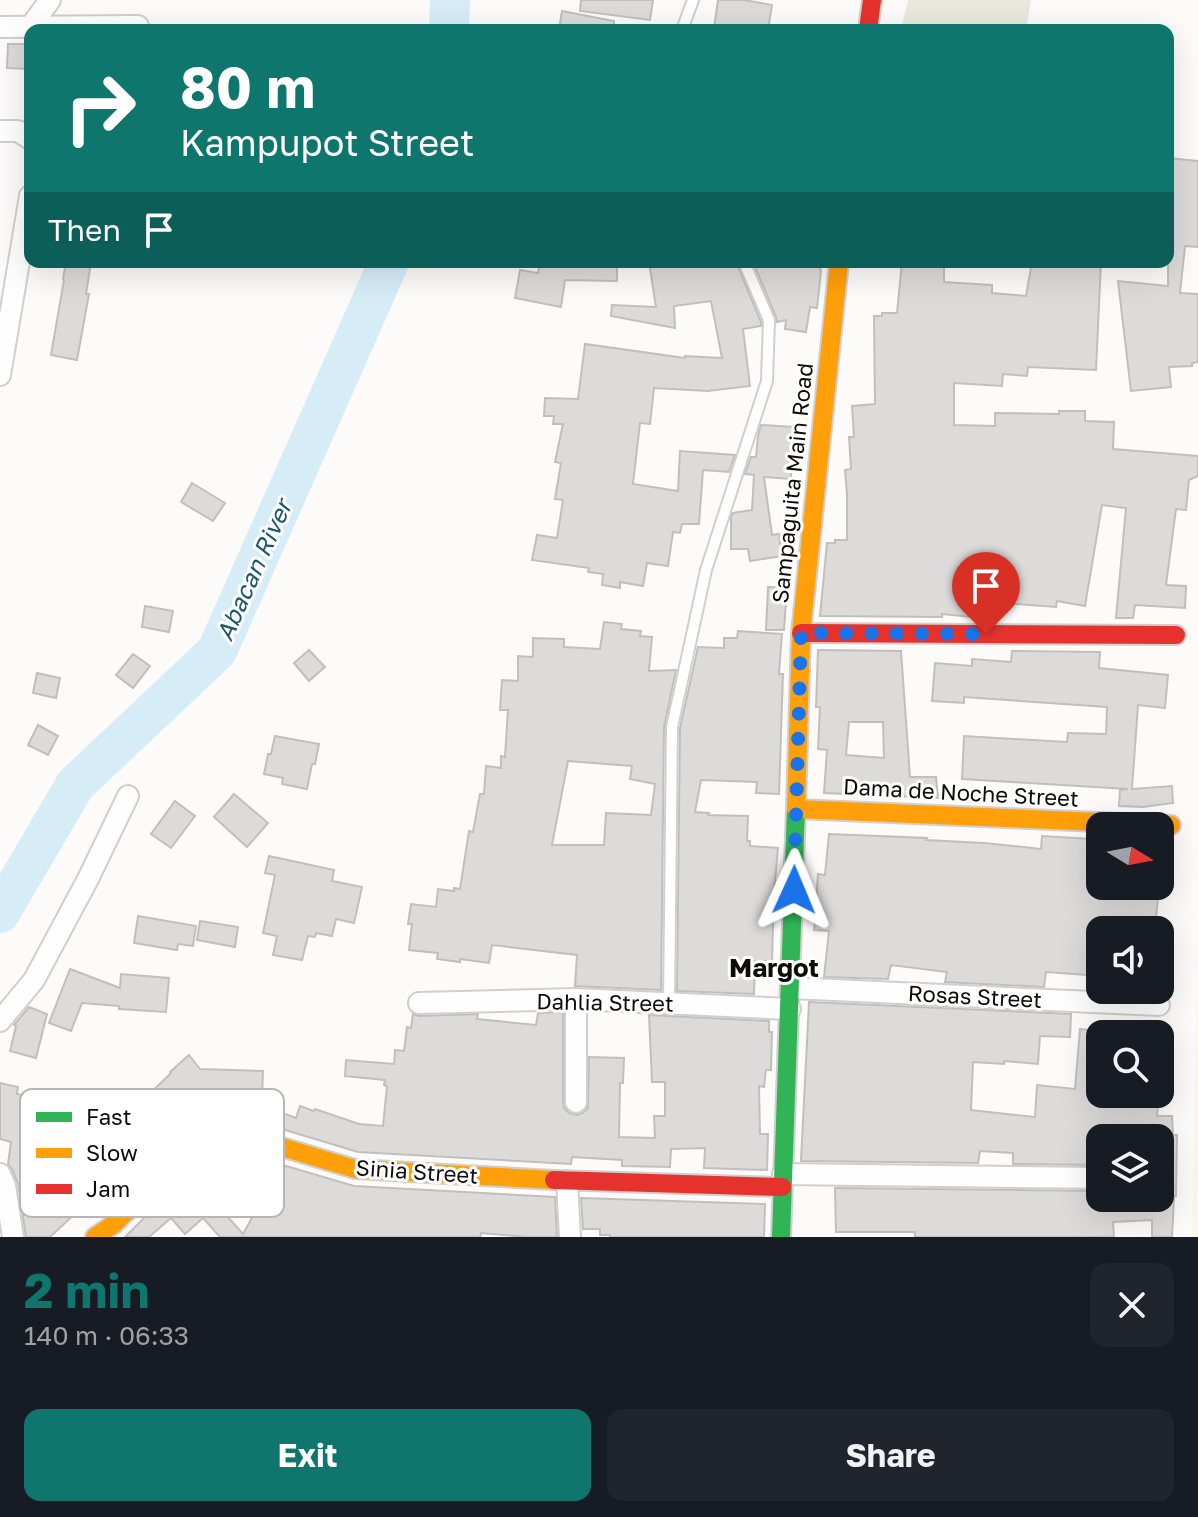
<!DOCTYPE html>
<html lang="en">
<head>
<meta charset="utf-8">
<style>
  :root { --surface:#171b24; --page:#20242c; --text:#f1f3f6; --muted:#9ea1a6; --accent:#0f766e }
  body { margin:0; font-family:"Golos Text",sans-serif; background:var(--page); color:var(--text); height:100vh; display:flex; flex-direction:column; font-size:30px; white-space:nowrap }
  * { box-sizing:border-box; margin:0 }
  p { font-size:26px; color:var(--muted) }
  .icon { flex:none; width:44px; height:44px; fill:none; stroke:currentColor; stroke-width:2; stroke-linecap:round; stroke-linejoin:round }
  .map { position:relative; height:1237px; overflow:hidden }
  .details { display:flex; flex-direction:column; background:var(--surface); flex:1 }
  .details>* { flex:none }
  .guide { position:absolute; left:24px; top:24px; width:1150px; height:244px; border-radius:16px; box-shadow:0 8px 32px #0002; background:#0f766e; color:#fff; overflow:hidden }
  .needle { width:52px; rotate:100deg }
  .tools { position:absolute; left:1086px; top:812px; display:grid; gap:16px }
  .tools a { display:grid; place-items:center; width:88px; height:88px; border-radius:16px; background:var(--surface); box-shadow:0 8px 32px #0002; font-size:40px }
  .pin { position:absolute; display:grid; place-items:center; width:68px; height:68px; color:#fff; margin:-82px -34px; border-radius:50% 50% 50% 0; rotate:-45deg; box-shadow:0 0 8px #0007 }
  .pin .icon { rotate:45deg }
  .me { position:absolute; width:88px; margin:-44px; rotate:1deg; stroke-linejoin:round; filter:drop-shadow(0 0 6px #0008) }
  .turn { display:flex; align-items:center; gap:28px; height:168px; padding:0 24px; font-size:36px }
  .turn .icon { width:104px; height:104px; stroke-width:2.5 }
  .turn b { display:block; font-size:56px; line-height:68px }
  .then { display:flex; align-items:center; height:76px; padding:0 24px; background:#0003; gap:16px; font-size:30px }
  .round { display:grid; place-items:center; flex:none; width:84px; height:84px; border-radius:16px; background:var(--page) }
  .head { display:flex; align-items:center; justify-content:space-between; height:136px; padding:0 24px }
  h1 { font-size:48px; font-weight:700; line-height:60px; color:var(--accent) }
  .action { display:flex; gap:16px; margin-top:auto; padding:16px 24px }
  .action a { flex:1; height:92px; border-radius:16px; background:var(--accent); color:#fff; font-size:32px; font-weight:700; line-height:92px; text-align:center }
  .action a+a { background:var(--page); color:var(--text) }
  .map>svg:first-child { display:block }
  .industrial { fill:#fcf6e9 }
  .green { fill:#e8e8dc }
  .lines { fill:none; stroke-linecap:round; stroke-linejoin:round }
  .river { stroke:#d6edf8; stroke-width:40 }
  .building { fill:#dddbda; stroke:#c1bfbe; stroke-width:2; fill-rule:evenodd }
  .lane-casing { stroke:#d1cfce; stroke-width:14 }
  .street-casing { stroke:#d1cfce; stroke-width:24 }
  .fast-casing { stroke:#d1cfce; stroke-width:22 }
  .slow-casing { stroke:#d1cfce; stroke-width:22 }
  .jam-casing { stroke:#d1cfce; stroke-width:22 }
  .lane { stroke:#fffefe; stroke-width:10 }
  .street { stroke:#fffefe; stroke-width:20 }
  .fast { stroke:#30b455; stroke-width:18 }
  .slow { stroke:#ff9f0a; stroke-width:18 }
  .jam { stroke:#e5322d; stroke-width:18 }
  .route { stroke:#1a73e8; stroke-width:14; stroke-dasharray:0 25.2 }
  .labels { text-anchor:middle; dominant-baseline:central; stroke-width:6; stroke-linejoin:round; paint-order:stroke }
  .street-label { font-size:22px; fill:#0e0c0b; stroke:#fff }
  .water-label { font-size:24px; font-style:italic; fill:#1b576f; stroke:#fff }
  .quarter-label { font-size:26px; font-weight:bold; fill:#0e0c0b; stroke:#fff }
  .key { fill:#fff; stroke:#b7b6b6; stroke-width:2 }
  .key-label { font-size:22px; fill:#0e0c0b }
</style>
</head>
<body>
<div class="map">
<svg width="1198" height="1237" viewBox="0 0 1198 1237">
  <rect width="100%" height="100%" fill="#fdfbfa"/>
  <polygon class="industrial" points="1198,938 1198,1237 1192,1237"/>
  <polygon class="green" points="908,0 1031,0 1026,30 901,30"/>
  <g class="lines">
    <g class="river">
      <polyline points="449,30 450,0"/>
      <polyline points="0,913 75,785 217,651 389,262"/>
    </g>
  </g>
  <g class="building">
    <polygon points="581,0 653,0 650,20 580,11"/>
    <polygon points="718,0 744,0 772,5 768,30 725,30 714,28"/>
    <polygon points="562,11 614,21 614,30 559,30"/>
    <polygon points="8,44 30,44 30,69 7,68"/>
    <polygon points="1168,158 1198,161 1198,247 1185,246 1180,293 1198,294 1198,362 1192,363 1192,366 1169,367 1171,387 1131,391 1118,281 1168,286"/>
    <polygon points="66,262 91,262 86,294 89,294 77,360 51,355 64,280 63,279"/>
    <polygon points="540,262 617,262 617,281 565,280 561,307 515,298 520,270 538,273"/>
    <polygon points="649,262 736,262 761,322 761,326 743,329 750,386 708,391 654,388 650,424 640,423 633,484 678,491 680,451 735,455 729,472 703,470 699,524 682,524 680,533 673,532 668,566 647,563 643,586 620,582 620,588 602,585 603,574 588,572 589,568 532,560 537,535 557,538 563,500 555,499 561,463 555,462 563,424 553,424 554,416 544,416 545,398 578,399 585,344 685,358 685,356 722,358 711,301 674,306 675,328 611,316 612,305 656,307"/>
    <polygon points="753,262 818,262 821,271 817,308 810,307 806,332 785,329 786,320 777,322 776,317"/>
    <polygon points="902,262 944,262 944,282 992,285 992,293 1026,296 1032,262 1101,262 1096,370 1028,367 1027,376 1003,374 1002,386 954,383 954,425 995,426 995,413 1059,414 1059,411 1085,411 1085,421 1114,422 1113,449 1198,456 1198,476 1189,480 1186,510 1176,509 1166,585 1186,586 1185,608 1135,605 1133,618 1116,618 1126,508 1102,505 1085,606 1057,601 1056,607 1001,603 1000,617 972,617 942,614 942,617 820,616 827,543 835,543 835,540 847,540 847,494 845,470 851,469 849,437 854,437 852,406 875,404 874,316 882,316 882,313 897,313"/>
    <polygon points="761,425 794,427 793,441 803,442 802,460 791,460 791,479 764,477 772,535 779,534 782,556 750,561 748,549 731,549 731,517 733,513 752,510 754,475 745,474 751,457 756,457 758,436"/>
    <polygon points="192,483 225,503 213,521 181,502"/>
    <polygon points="768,587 787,588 784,630 766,630"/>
    <polygon points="145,606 173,611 169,632 142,627"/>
    <path d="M604 622 622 624 621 629 641 631 640 636 652 637 649 671 676 670 664 727 661 990 575 986 577 955 492 945 489 963 460 959V962L437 959 438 953 409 950 412 924H408L411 904 436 907 438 889 454 891V888L460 889 469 831 473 832 480 794H484L486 766 501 768V756L505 757 508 710H500L502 680 518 681V656L533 657V638L564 639V647L600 649ZM568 761 632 766 630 779 655 784 651 815 606 813 604 845H552Z"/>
    <polygon points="738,631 782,634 779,674 783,674 779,794 756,793 757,782 701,780 695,812 709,813 708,815 748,816 747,841 750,841 750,846 778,848 774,892 772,961 755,961 754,994 677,991 680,728 698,647 724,648 724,638 737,638"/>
    <polygon points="309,650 325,667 309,681 294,663"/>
    <path d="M818 650 901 651 910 777H936L938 798 824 793 827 750 818 749 820 707H816ZM849 722H883L884 758 846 755Z"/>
    <polygon points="1012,651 1100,652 1099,668 1168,675 1165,708 1138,705 1132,789 1172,786 1173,803 1143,807 1119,806 1120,790 1128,789 962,779 964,736 1067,742 1068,733 1106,734 1107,707 964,697 964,703 932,701 935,663 972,666 972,659 1011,662"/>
    <polygon points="133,654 150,666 133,688 116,675"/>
    <polygon points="37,673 60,678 56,698 33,693"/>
    <polygon points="38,725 58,736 48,755 28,745"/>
    <polygon points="275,736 319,744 315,764 312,764 307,789 282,784 283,778 264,774 268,754 271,754"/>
    <polygon points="234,794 268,823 247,847 214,817"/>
    <polygon points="175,801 195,816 171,848 151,834"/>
    <polygon points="829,834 927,838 926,840 984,843 1041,849 1042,836 1092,839 1091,846 1100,846 1100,886 1159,886 1155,930 1100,930 1100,976 1046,972 1044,987 945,982 947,972 891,965 888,979 824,977 829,931 814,930 818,874 825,875"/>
    <polygon points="269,856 334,870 332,881 362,887 354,923 336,919 332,936 316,933 315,937 308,936 302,960 273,955 277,936 263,933 275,875 265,873"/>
    <polygon points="138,916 196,926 193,946 178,944 177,950 134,943"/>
    <polygon points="200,921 238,927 235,947 197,940"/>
    <polygon points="70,969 120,988 121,974 169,978 166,1012 119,1009 119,1006 82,1003 71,1031 49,1023"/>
    <polygon points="809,1002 1071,1014 1070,1037 1040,1036 1038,1064 1004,1061 1004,1064 973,1062 971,1110 1035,1117 1037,1085 1075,1089 1080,1029 1100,1031 1100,1094 1159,1094 1157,1116 1172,1116 1173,1135 1177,1135 1176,1196 1160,1196 1160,1138 1100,1138 1099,1165 1013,1164 1013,1153 980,1151 978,1163 801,1161"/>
    <polygon points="29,1007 47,1014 36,1058 10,1051 16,1026 14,1025"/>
    <polygon points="558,1012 563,1013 563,1102 564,1108 569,1113 577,1115 583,1113 588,1108 589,1057 624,1058 623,1083 620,1083 619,1137 655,1138 654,1116 665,1116 665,1082 652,1082 649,1015 769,1021 769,1032 772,1032 771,1070 766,1070 764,1087 759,1086 760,1134 768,1134 767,1170 704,1168 705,1148 671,1149 670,1167 622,1166 622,1160 572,1157 571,1164 358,1152 272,1126 277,1111 296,1118 300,1106 314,1111 315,1109 359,1124 383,1126 387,1086 384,1085 385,1080 345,1076 346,1060 394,1064 395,1050 404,1051 407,1027 411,1028 413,1014 419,1016 478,1014 477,1019 536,1025 538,1013"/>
    <polygon points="189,1055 200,1069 263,1071 262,1101 189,1098 191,1100 145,1143 148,1146 50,1237 26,1237 18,1184 12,1169 8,1164 11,1142 0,1139 0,1083 18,1087 17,1094 59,1101 59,1102 72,1105 71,1110 90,1113 82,1164 136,1114 133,1110 171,1073 170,1072"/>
    <path d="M221 1151 242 1153 354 1186 555 1197 557 1237H527L481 1233 480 1237H220L203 1218 185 1234 171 1218 149 1237H125L204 1158ZM194 1179 266 1192 243 1234Z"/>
    <polygon points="835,1188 1100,1191 1100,1198 1174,1198 1172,1237 1152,1237 1152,1220 1113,1222 1114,1237 915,1237 915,1232 836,1232"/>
    <polygon points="581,1198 765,1204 764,1237 610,1237 610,1235 600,1235 600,1229 583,1229"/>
  </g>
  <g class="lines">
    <g class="lane-casing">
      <g id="lane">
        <polyline points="682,30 693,0"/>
        <polyline points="669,1004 672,727 706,570 767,381 769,320 744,262"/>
      </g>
    </g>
    <g class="street-casing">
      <g id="street">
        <polyline points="31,26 50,0"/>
        <polyline points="0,27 138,26"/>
        <polyline points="0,131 18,131 30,139"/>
        <polyline points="0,375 30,196"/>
        <polyline points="791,988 1159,1005"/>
        <polyline points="419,1003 576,999 790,1009"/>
        <polyline points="0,1021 34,980 88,879 128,796"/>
        <polyline points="576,1102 576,999"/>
        <polyline points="0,1174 5,1186 13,1237"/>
        <polyline points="783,1174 1100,1178"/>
        <polyline points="567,1181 570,1237"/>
      </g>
    </g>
    <g class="fast-casing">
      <polyline id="fast" points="781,1237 796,808"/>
    </g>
    <g class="slow-casing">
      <g id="slow">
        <polyline points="796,808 801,633 839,262"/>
        <polyline points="796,809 1171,825"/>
        <polyline points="95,1237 114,1224 194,1144 218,1134 245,1136 355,1169 554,1180"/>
      </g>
    </g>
    <g class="jam-casing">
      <g id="jam">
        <polyline points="868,30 872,0"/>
        <polyline points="801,633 1176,635"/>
        <polyline points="554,1180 782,1187"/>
      </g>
    </g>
    <use href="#lane" class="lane"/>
    <use href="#street" class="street"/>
    <use href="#fast" class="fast"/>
    <use href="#slow" class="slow"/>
    <use href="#jam" class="jam"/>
  </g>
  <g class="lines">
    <polyline class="route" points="794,890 801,633 986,634"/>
  </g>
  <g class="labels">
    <g class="street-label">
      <text transform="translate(792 483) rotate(-84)">Sampaguita Main Road</text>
      <text transform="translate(961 792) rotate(3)">Dama de Noche Street</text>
      <text transform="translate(975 996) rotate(3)">Rosas Street</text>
      <text transform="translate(605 1002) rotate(1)">Dahlia Street</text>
      <text transform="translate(417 1171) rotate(4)">Sinia Street</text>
    </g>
    <g class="water-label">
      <text transform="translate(253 570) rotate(-66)">Abacan River</text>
    </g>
    <g class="quarter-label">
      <text x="774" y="967">Margot</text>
    </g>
  </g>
  <rect x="20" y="1089" width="264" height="128" rx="12" class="key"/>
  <rect x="36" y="1112" width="36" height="10" fill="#30b455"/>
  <rect x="36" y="1148" width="36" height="10" fill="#ff9f0a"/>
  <rect x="36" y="1184" width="36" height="10" fill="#e5322d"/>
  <g class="key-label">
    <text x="86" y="1125">Fast</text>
    <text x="86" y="1161">Slow</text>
    <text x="86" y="1197">Jam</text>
  </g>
</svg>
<div class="tools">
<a><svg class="needle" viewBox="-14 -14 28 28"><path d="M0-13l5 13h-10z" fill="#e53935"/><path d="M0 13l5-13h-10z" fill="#9ea1a6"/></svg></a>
<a><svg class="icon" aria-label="sound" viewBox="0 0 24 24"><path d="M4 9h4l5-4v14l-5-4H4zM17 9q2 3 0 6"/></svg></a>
<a><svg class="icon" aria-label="search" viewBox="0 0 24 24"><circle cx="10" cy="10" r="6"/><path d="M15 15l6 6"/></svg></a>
<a><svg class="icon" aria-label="layers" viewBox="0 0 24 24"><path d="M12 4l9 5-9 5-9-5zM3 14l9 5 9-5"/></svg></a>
</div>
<div class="pin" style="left:986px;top:634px;background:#d93025"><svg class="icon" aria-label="arrive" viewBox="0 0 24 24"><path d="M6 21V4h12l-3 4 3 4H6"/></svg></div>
<svg class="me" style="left:794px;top:890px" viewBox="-20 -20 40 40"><path d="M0-17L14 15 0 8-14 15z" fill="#1a73e8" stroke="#fff" stroke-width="4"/></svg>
<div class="guide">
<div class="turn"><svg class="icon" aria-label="right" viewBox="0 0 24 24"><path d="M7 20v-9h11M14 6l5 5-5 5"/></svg><div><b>80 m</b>Kampupot Street</div></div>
<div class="then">Then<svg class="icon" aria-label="arrive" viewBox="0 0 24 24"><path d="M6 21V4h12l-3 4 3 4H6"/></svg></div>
</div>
</div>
<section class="details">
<div class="head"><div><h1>2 min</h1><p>140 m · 06:33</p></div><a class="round"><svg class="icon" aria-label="close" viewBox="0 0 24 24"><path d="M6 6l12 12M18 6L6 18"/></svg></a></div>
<div class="action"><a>Exit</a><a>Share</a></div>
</section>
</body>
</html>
